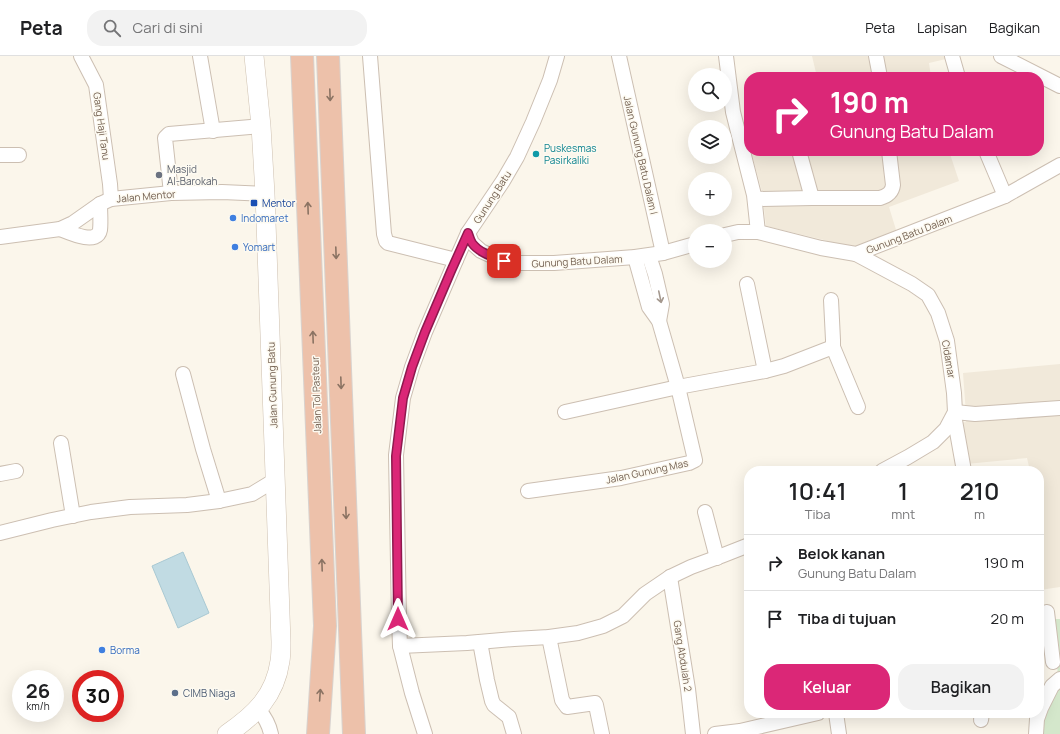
<!DOCTYPE html>
<html lang="id">
<head>
<meta charset="utf-8">
<style>
  :root { --surface:#fff; --page:#f2f2f2; --text:#202124; --muted:#757577; --line:#e0e0e0; --accent:#db2777 }
  body { margin:0; font-family:Manrope,sans-serif; background:var(--page); color:var(--text); height:100vh; display:flex; flex-direction:column; font-size:15px; white-space:nowrap }
  * { box-sizing:border-box; margin:0 }
  p { font-size:13px; color:var(--muted) }
  .icon { flex:none; width:22px; height:22px; fill:none; stroke:currentColor; stroke-width:2; stroke-linecap:round; stroke-linejoin:round }
  .map { position:relative; flex:1; overflow:hidden }
  .sheet { position:absolute; left:744px; top:410px; width:300px; height:252px; display:flex; flex-direction:column; background:var(--surface); border-radius:16px; box-shadow:0 4px 16px #0002 }
  .sheet>* { flex:none }
  .top-card { position:absolute; left:744px; top:16px; width:300px; height:84px; border-radius:16px; box-shadow:0 4px 16px #0002; background:#db2777; color:#fff; overflow:hidden }
  .tools { position:absolute; left:688px; top:12px; display:grid; gap:8px }
  .tools a { display:grid; place-items:center; width:44px; height:44px; border-radius:50%; background:var(--surface); box-shadow:0 4px 16px #0002; font-size:20px }
  .speed { position:absolute; left:12px; top:614px; display:flex; gap:8px; font-size:20px; font-weight:700; text-align:center }
  .speed>* { display:grid; place-content:center; width:52px; height:52px; border-radius:50%; background:var(--surface); box-shadow:0 4px 16px #0002; line-height:1 }
  .speed small { font-size:10px; font-weight:400 }
  .speed .limit { border:6px solid #d22; background:#fff; color:#111 }
  .pin { position:absolute; display:grid; place-items:center; width:34px; height:34px; color:#fff; margin:-17px; border-radius:8px; box-shadow:0 2px 6px #0006 }
  .me { position:absolute; width:44px; margin:-22px; rotate:0deg; stroke-linejoin:round; filter:drop-shadow(0 0 3px #0008) }
  .turn { display:flex; align-items:center; gap:14px; height:84px; padding:0 20px; font-size:18px }
  .turn .icon { width:52px; height:52px; stroke-width:2.5 }
  .turn b { display:block; font-size:28px; line-height:34px }
  .eta { display:flex; justify-content:space-evenly; align-items:center; height:68px; text-align:center }
  .eta b { font-size:24px; font-weight:600; line-height:28px }
  .cta { display:flex; gap:8px; margin-top:auto; padding:8px 20px }
  .cta a { flex:1; height:46px; border-radius:16px; background:var(--accent); color:#fff; font-size:16px; font-weight:600; line-height:46px; text-align:center }
  .cta a+a { background:var(--page); color:var(--text) }
  ul { padding:0; list-style:none }
  li { display:flex; align-items:center; gap:12px; height:56px; padding:0 20px; border-top:1px solid var(--line) }
  li div { flex:1 }
  li b { display:block; font-size:15px }
  li em { font-style:normal }
  header { display:flex; align-items:center; gap:24px; box-sizing:border-box; height:56px; padding:0 20px; background:var(--surface); border-bottom:1px solid var(--line) }
  header strong { font-size:19px }
  nav { display:flex; gap:22px; margin-inline-start:auto; font-size:14px }
  .search { width:280px; height:36px; background:var(--page); display:flex; align-items:center; gap:10px; box-sizing:border-box; padding:0 14px; border-radius:16px; color:var(--muted); font-size:15px }
  .map>svg:first-child { display:block }
  .residential { fill:#f1e9da }
  .green { fill:#d4e7cb }
  .water { fill:#c1dbe3; stroke:#a9c9d3 }
  .lines { fill:none; stroke-linecap:round; stroke-linejoin:round }
  .street-casing { stroke:#ccbfb2; stroke-width:16 }
  .secondary-casing { stroke:#cec0b0; stroke-width:20 }
  .highway-casing { stroke:#d8d2ce; stroke-width:24 }
  .street { stroke:#fff; stroke-width:14 }
  .secondary { stroke:#fff; stroke-width:19 }
  .highway { stroke:#edc1aa; stroke-width:22 }
  .oneway { stroke:#8b7363 }
  .oneway2 { stroke:#a4988e }
  .route-casing { stroke:#8e194d; stroke-width:10 }
  .route { stroke:#db2777; stroke-width:7 }
  .culture-dot { fill:#0f9aa8; stroke:#fdfaf1; stroke-width:1.5 }
  .worship-dot { fill:#6b7280; stroke:#fdfaf1; stroke-width:1.5 }
  .transit-dot { fill:#1a4fb4; stroke:#fdfaf1; stroke-width:1.5 }
  .shop-dot { fill:#3f7fe0; stroke:#fdfaf1; stroke-width:1.5 }
  .service-dot { fill:#5c6f8a; stroke:#fdfaf1; stroke-width:1.5 }
  .labels { text-anchor:middle; dominant-baseline:central; stroke-width:3; stroke-linejoin:round; paint-order:stroke }
  .street-label { font-size:10px; fill:#736051; stroke:#fdfaf1 }
  .culture-label { font-size:10px; fill:#0d838f; stroke:#fdfaf1; text-anchor:start }
  .worship-label { font-size:10px; fill:#5b616d; stroke:#fdfaf1; text-anchor:start }
  .transit-label { font-size:10px; fill:#164399; stroke:#fdfaf1; text-anchor:start }
  .shop-label { font-size:10px; fill:#366cbe; stroke:#fdfaf1; text-anchor:start }
  .service-label { font-size:10px; fill:#4e5e75; stroke:#fdfaf1; text-anchor:start }
</style>
</head>
<body>
<header>
<strong>Peta</strong>
<div class="search"><svg class="icon" aria-label="search" viewBox="0 0 24 24"><circle cx="10" cy="10" r="6"/><path d="M15 15l6 6"/></svg>Cari di sini</div>
<nav><a>Peta</a><a>Lapisan</a><a>Bagikan</a></nav>
</header>
<div class="map">
<svg width="1060" height="678" viewBox="0 0 1060 678">
  <rect width="100%" height="100%" fill="#fbf6eb"/>
  <g class="residential">
    <polygon points="812,0 945,0 946,3 929,7 931,21 817,21"/>
    <polygon points="751,95 949,95 959,125 889,151 897,177 856,195 824,184 766,170 762,136"/>
    <polygon points="1060,308 1060,531 1040,534 1039,529 1039,483 1040,483 1039,478 1039,415 1030,415 1027,402 966,408 959,367 966,366 966,358 963,317"/>
  </g>
  <polygon class="green" points="1052,563 1060,563 1060,678 1040,678 1041,662 1058,629 1057,599"/>
  <polygon class="water" points="183,496 209,557 178,572 152,510"/>
  <g class="lines">
    <g class="street-casing">
      <g id="street">
        <polyline points="81,0 96,29 110,128 111,143"/>
        <polyline points="200,0 213,75"/>
        <polyline points="370,0 384,178 386,185 388,187 456,204"/>
        <polyline points="619,0 663,197"/>
        <polyline points="726,0 733,56 754,139 758,176"/>
        <polyline points="876,0 880,21"/>
        <polyline points="952,0 958,21"/>
        <polyline points="1001,0 1060,30"/>
        <polyline points="799,95 812,142"/>
        <polyline points="986,95 1005,140"/>
        <polyline points="0,99 19,99"/>
        <polyline points="171,137 165,82 169,78 261,70"/>
        <path d="M755 143 812 142H880C887 140 892 137 893 129L889 95"/>
        <path d="M60 173C68 176 97 190 100 174 101 166 100 156 100 148"/>
        <polyline points="468,177 472,187 481,195 494,201 505,205 517,207 554,207 635,201 663,197 695,188"/>
        <polyline points="725,179 738,176 758,176 821,192 856,198 1005,140 1060,109"/>
        <polyline points="0,181 60,173 73,167 100,148 111,143 171,137 222,136 265,138"/>
        <polyline points="856,198 912,228 928,239 938,257 947,285 954,337 955,356 946,373 933,386 908,401 882,415"/>
        <polyline points="649,200 655,218 662,248 659,265"/>
        <polyline points="747,228 765,315"/>
        <polyline points="833,291 858,351"/>
        <polyline points="183,318 203,393 219,445"/>
        <polyline points="565,356 678,331 765,315 784,310 833,291 833,284 831,244"/>
        <polyline points="955,356 975,358 1060,352"/>
        <polyline points="954,359 964,415"/>
        <polyline points="61,387 73,460"/>
        <polyline points="0,418 16,415"/>
        <polyline points="528,435 621,422 689,407 695,404 678,331 659,265 649,251 635,201"/>
        <polyline points="705,456 717,502"/>
        <polyline points="0,477 52,464 91,456 130,451 187,449 219,445 252,438 275,424"/>
        <polyline points="670,521 688,633 693,678"/>
        <polyline points="1047,556 1053,606"/>
        <polyline points="549,581 562,644 564,647 567,651 595,647 596,649 602,678"/>
        <polyline points="480,586 487,624 492,645 494,649 509,661 514,678"/>
        <polyline points="400,590 467,587 514,583 549,581 578,577 603,570 623,560 645,538 670,521 691,511 721,500 749,489"/>
        <path d="M258 653C265 661 269 668 271 678"/>
        <polyline points="836,657 839,678"/>
        <polyline points="981,664 982,657"/>
        <polyline points="425,678 412,637 400,590 399,563 396,399 403,342 412,311 425,276 456,204 468,177 503,125 517,101 533,66 550,24 557,0"/>
        <polyline points="715,678 740,675 818,657"/>
        <polyline points="1036,678 1037,663 1041,652 1052,630 1060,623"/>
      </g>
    </g>
    <g class="secondary-casing">
      <path id="secondary" d="M227 678C255 659 275 640 280 605 281 599 281 592 281 586L265 138 261 70 254 0"/>
    </g>
    <g class="highway-casing">
      <g id="highway">
        <polyline points="302,0 325,570 318,678"/>
        <polyline points="328,0 354,678"/>
      </g>
    </g>
    <use href="#street" class="street"/>
    <use href="#secondary" class="secondary"/>
    <use href="#highway" class="highway"/>
  </g>
  <defs><path id="oneway-shaft" d="M-6 0H5M1.5-3L5.5 0L1.5 3" fill="none" stroke-width="1.6" stroke-linecap="round" stroke-linejoin="round"/></defs>
  <g class="oneway">
    <use href="#oneway-shaft" transform="translate(330 39) rotate(88)"/>
    <use href="#oneway-shaft" transform="translate(308 152) rotate(-92)"/>
    <use href="#oneway-shaft" transform="translate(336 197) rotate(88)"/>
    <use href="#oneway-shaft" transform="translate(313 281) rotate(-92)"/>
    <use href="#oneway-shaft" transform="translate(341 327) rotate(88)"/>
    <use href="#oneway-shaft" transform="translate(346 457) rotate(88)"/>
    <use href="#oneway-shaft" transform="translate(322 509) rotate(-92)"/>
    <use href="#oneway-shaft" transform="translate(320 639) rotate(-86)"/>
  </g>
  <use class="oneway2" href="#oneway-shaft" transform="translate(660 241) rotate(78)"/>
  <g class="lines">
    <g class="route-casing">
      <path id="route" d="M398 563 396 400 403 342 412 311 425 276 451 215 468 177C469 180 470 184 472 187 479 197 494 201 504 205"/>
    </g>
    <use href="#route" class="route"/>
  </g>
  <circle class="culture-dot" cx="536" cy="98" r="4"/>
  <circle class="worship-dot" cx="159" cy="119" r="4"/>
  <rect class="transit-dot" x="250" y="143" width="8" height="8" rx="2"/>
  <g class="shop-dot">
    <circle cx="233" cy="162" r="4"/>
    <circle cx="235" cy="191" r="4"/>
    <circle cx="102" cy="594" r="4"/>
  </g>
  <circle class="service-dot" cx="175" cy="637" r="4"/>
  <g class="labels">
    <g class="street-label">
      <text transform="translate(102 70) rotate(82)">Gang Haji Tanu</text>
      <text transform="translate(641 99) rotate(77)">Jalan Gunung Batu Dalam I</text>
      <text transform="translate(146 140) rotate(-5)">Jalan Mentor</text>
      <text transform="translate(492 141) rotate(-57)">Gunung Batu</text>
      <text transform="translate(909 178) rotate(-21)">Gunung Batu Dalam</text>
      <text transform="translate(577 205) rotate(-3)">Gunung Batu Dalam</text>
      <text transform="translate(949 303) rotate(80)">Cidamar</text>
      <text transform="translate(272 329) rotate(-92)">Jalan Gunung Batu</text>
      <text transform="translate(316 339) rotate(-92)">Jalan Tol Pasteur</text>
      <text transform="translate(647 415) rotate(-12)">Jalan Gunung Mas</text>
      <text transform="translate(683 600) rotate(81)">Gang Abdulah 2</text>
    </g>
    <g class="culture-label">
      <text x="544" y="92">Puskesmas<tspan x="544" dy="12">Pasirkaliki</tspan></text>
    </g>
    <g class="worship-label">
      <text x="167" y="113">Masjid<tspan x="167" dy="12">Al-Barokah</tspan></text>
    </g>
    <g class="transit-label">
      <text x="262" y="147">Mentor</text>
    </g>
    <g class="shop-label">
      <text x="241" y="162">Indomaret</text>
      <text x="243" y="191">Yomart</text>
      <text x="110" y="594">Borma</text>
    </g>
    <g class="service-label">
      <text x="183" y="637">CIMB Niaga</text>
    </g>
  </g>
</svg>
<div class="tools">
<a><svg class="icon" aria-label="search" viewBox="0 0 24 24"><circle cx="10" cy="10" r="6"/><path d="M15 15l6 6"/></svg></a>
<a><svg class="icon" aria-label="layers" viewBox="0 0 24 24"><path d="M12 4l9 5-9 5-9-5zM3 14l9 5 9-5"/></svg></a>
<a>+</a>
<a>−</a>
</div>
<div class="speed"><div>26<small>km/h</small></div><div class="limit">30</div></div>
<div class="pin" style="left:504px;top:205px;background:#d93025"><svg class="icon" aria-label="arrive" viewBox="0 0 24 24"><path d="M6 21V4h12l-3 4 3 4H6"/></svg></div>
<svg class="me" style="left:398px;top:563px" viewBox="-20 -20 40 40"><path d="M0-17L14 15 0 8-14 15z" fill="#db2777" stroke="#fff" stroke-width="4"/></svg>
<div class="top-card">
<div class="turn"><svg class="icon" aria-label="right" viewBox="0 0 24 24"><path d="M7 20v-9h11M14 6l5 5-5 5"/></svg><div><b>190 m</b>Gunung Batu Dalam</div></div>
</div>
<section class="sheet">
<div class="eta">
<div><b>10:41</b><p>Tiba</p></div>
<div><b>1</b><p>mnt</p></div>
<div><b>210</b><p>m</p></div>
</div>
<ul>
<li><svg class="icon" aria-label="right" viewBox="0 0 24 24"><path d="M7 20v-9h11M14 6l5 5-5 5"/></svg><div><b>Belok kanan</b><p>Gunung Batu Dalam</p></div><em>190 m</em></li>
<li><svg class="icon" aria-label="arrive" viewBox="0 0 24 24"><path d="M6 21V4h12l-3 4 3 4H6"/></svg><div><b>Tiba di tujuan</b></div><em>20 m</em></li>
</ul>
<div class="cta"><a>Keluar</a><a>Bagikan</a></div>
</section>
</div>
</body>
</html>
